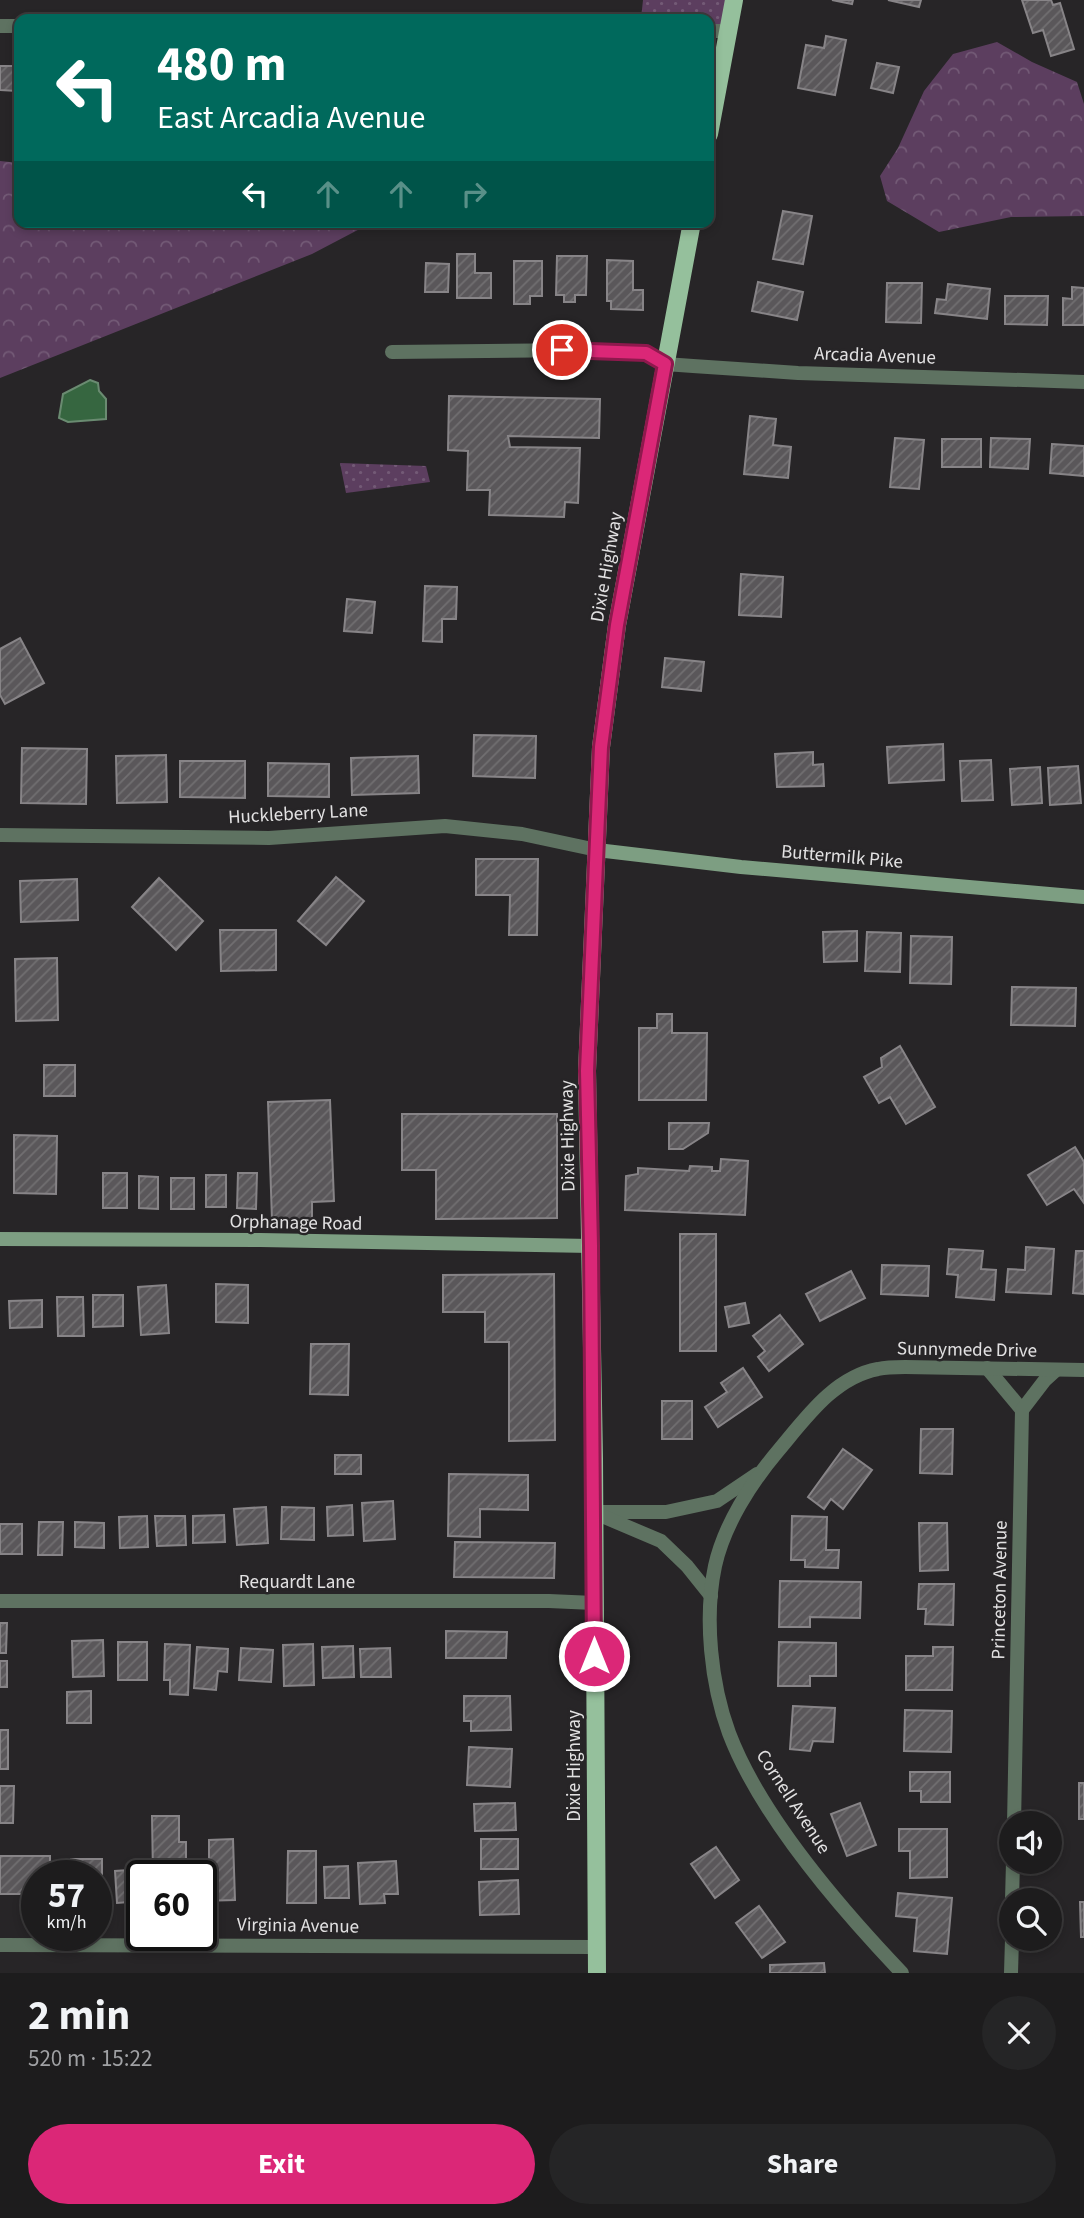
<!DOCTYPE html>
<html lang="en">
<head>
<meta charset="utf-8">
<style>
  :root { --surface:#1d1c1d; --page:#252526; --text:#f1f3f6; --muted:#a0a1a4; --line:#3b3a3b; --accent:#db2777 }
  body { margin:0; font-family:"Source Sans 3",sans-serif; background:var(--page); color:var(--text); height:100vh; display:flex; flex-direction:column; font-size:26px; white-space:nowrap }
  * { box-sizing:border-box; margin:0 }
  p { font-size:23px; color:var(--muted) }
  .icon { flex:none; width:38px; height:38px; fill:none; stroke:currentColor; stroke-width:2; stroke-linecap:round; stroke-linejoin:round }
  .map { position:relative; height:1973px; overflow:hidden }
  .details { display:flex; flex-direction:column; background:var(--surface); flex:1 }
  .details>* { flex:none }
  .hud { position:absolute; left:14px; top:14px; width:700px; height:214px; border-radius:14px; box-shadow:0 4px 10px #0003,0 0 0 2px var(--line); background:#00695c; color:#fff; overflow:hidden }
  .fabs { position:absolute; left:999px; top:1811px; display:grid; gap:14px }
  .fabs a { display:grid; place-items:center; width:63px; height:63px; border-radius:50%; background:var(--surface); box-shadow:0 4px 10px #0003,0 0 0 2px var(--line); font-size:35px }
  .speed { position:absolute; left:21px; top:1860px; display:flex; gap:14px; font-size:35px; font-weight:700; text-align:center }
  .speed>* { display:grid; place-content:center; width:91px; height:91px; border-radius:50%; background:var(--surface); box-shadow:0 4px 10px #0003,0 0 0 2px var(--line); line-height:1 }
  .speed small { font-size:18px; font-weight:400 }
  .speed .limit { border:4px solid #111; border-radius:10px; background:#fff; color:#111 }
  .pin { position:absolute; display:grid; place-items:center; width:60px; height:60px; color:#fff; margin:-30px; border:4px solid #fff; border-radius:50%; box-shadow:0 2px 7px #0007 }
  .me { position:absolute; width:77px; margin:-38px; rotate:0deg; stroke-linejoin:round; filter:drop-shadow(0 0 5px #0008) }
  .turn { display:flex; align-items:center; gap:24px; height:147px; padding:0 28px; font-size:32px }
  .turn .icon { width:91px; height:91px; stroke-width:2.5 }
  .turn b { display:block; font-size:49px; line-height:60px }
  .lanes { display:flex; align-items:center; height:66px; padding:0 28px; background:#0003; justify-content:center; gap:35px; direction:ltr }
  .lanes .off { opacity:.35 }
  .round { display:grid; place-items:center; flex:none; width:74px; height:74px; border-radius:37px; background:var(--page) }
  .overview { display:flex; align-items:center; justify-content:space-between; height:119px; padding:0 28px }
  h1 { font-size:42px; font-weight:700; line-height:52px }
  .button { display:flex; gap:14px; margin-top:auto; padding:14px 28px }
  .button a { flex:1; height:80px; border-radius:42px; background:var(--accent); color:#fff; font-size:28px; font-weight:700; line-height:80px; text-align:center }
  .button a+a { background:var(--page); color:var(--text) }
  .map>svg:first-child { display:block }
  .green { fill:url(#green-dots) }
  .forest { fill:url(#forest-crowns) }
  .water { fill:#366640; stroke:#6a8b71; stroke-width:2 }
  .building { fill:url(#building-hatch); stroke:#878487; stroke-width:2 }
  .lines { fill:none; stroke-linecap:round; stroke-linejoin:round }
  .street { stroke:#5e7261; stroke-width:14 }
  .secondary { stroke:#7d9e82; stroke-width:14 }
  .primary { stroke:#95c09c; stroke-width:18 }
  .route-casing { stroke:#8e194d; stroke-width:18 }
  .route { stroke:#db2777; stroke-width:12 }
  .labels { text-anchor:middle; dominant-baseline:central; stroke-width:5; stroke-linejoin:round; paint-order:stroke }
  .street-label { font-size:19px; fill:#e2e1e2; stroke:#272527 }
</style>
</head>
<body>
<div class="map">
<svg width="1084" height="1973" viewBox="0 0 1084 1973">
  <defs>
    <pattern id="green-dots" width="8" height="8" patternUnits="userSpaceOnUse" patternTransform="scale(1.75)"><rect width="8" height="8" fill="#5c3e5f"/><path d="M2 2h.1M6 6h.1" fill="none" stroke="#735a76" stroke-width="1.8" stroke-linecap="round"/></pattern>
    <pattern id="forest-crowns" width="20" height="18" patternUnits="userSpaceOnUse" patternTransform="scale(1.75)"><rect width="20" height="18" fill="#5c3e5f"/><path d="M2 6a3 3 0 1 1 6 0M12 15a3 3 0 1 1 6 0" fill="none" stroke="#735a76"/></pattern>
    <pattern id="building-hatch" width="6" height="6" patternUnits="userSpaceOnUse" patternTransform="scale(1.75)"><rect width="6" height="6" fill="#5a575a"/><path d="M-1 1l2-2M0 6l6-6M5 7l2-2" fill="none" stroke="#716f71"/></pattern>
  </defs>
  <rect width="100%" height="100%" fill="#272527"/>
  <g class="green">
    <polygon points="643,0 734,0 728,31 709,31 709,19 641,19"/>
    <polygon points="340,463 426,466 430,482 346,493"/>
  </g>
  <g class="forest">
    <polygon points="997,42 1032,62 1077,82 1084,104 1084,216 1011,217 939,232 887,201 880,176 898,148 924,91 953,54"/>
    <polygon points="0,161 19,163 19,222 373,222 312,254 0,378"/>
  </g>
  <polygon class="water" points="90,380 98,383 99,391 106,399 106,419 68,422 59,418 63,394"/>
  <g class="building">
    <polygon points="832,0 853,0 852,4"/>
    <polygon points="888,0 921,0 919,7"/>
    <polygon points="1022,0 1051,0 1053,5 1060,3 1074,49 1051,56 1043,30 1033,33"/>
    <polygon points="826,36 846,40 835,95 798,88 806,45 824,48"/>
    <polygon points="877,63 899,67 893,93 871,88"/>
    <polygon points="0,66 18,66 17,91 0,90"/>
    <polygon points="783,211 812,216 803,264 773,259"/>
    <rect x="605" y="222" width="39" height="3"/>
    <polygon points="457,254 475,254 475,273 491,273 491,298 457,298"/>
    <polygon points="557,256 587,256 586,295 575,295 575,302 564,302 564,295 556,295"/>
    <polygon points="607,260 633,261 633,290 643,290 643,310 611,309 611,301 607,301"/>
    <polygon points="514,261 542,261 542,296 530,296 530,304 514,304"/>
    <polygon points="426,263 449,264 448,292 425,292"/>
    <polygon points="758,282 803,292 797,320 752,311"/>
    <polygon points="887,283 922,283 921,323 886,322"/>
    <polygon points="948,284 990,289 987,319 935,313 937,299 946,300"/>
    <polygon points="1072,287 1084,288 1084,325 1063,325 1063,298 1072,299"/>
    <polygon points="1005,296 1048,296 1047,325 1005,324"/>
    <polygon points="449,396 600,399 599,438 508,436 510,447 580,448 578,503 565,502 564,517 489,515 490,490 467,490 468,451 448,450"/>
    <polygon points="750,416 776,419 773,445 791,447 788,478 744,474"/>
    <polygon points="895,438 924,440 919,489 890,487"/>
    <polygon points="991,438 1030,439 1028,469 990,467"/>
    <rect x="942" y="439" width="39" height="28"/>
    <polygon points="1052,444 1084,446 1084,476 1050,473"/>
    <polygon points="741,574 783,577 781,617 739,615"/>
    <polygon points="425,586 457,587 456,619 442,619 442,642 423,641"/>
    <polygon points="347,599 375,602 372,633 344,631"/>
    <polygon points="20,638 44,683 5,704 0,695 0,649"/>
    <polygon points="665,658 704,662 701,691 662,687"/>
    <polygon points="474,735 536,736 535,778 473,776"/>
    <polygon points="943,744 944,780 889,783 887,747"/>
    <polygon points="22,748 87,749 86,804 21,803"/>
    <polygon points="813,752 813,765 823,764 824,786 777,787 775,754"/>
    <polygon points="166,755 167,802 117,803 116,756"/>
    <polygon points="418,756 419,793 352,795 351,758"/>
    <polygon points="991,760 993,800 962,801 960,761"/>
    <polygon points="180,761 245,761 245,798 180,797"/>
    <polygon points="268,763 329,764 329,797 268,796"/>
    <polygon points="1078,766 1081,803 1050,805 1048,768"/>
    <polygon points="1040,767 1042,803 1012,805 1010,769"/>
    <polygon points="476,859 538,859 537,935 509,935 510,895 476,895"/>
    <polygon points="336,877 364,901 326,945 298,921"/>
    <polygon points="159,878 203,921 176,950 132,907"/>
    <polygon points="77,879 78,920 21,922 20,881"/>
    <polygon points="220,930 276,930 276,970 221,971"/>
    <polygon points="857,931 857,961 824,962 823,932"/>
    <polygon points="867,932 901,933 900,972 865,971"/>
    <polygon points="911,936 952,937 951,984 910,983"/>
    <polygon points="57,958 58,1020 16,1021 15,959"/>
    <polygon points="1012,987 1076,988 1075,1026 1011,1025"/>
    <polygon points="657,1014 672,1014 672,1033 707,1033 706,1100 639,1100 639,1028 657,1028"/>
    <polygon points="900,1046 935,1107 906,1124 890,1097 879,1103 864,1077 882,1067 881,1058"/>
    <rect x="44" y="1065" width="31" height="31"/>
    <polygon points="330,1100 334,1201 312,1202 312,1219 272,1220 268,1102"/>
    <polygon points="402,1114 557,1114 557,1218 436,1219 436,1170 402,1170"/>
    <polygon points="669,1123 709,1123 708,1133 683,1149 669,1149"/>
    <polygon points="14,1135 57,1136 56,1194 14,1193"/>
    <polygon points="1075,1147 1084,1162 1084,1203 1074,1189 1047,1205 1028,1175"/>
    <polygon points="721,1159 748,1161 745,1215 625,1210 626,1176 638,1174 638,1168 689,1171 690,1166 712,1167 712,1171 720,1171"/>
    <rect x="103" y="1173" width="24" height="35"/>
    <polygon points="238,1173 257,1173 256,1209 237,1208"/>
    <rect x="206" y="1175" width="20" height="32"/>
    <polygon points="139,1176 158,1177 158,1209 139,1208"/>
    <rect x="171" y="1178" width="23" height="31"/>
    <rect x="680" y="1234" width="36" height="117"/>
    <polygon points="1026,1247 1054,1249 1051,1294 1006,1292 1008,1269 1025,1270"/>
    <polygon points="949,1249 983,1251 981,1269 996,1270 994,1300 956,1297 958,1275 947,1274"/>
    <polygon points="1076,1251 1084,1251 1084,1294 1073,1293"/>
    <polygon points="882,1265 929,1266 928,1296 881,1294"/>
    <polygon points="851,1271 865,1298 820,1321 806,1294"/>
    <polygon points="554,1274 555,1440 509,1441 509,1342 485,1342 485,1312 443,1312 443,1275"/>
    <polygon points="216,1284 248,1285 248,1323 216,1322"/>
    <polygon points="166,1285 169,1333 141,1335 138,1287"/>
    <polygon points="93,1295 123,1295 123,1326 93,1327"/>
    <polygon points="57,1297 83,1297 84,1336 58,1336"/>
    <polygon points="42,1300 42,1327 10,1328 9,1301"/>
    <polygon points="745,1303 749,1323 729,1327 725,1307"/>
    <polygon points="780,1315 803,1344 769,1371 758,1357 765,1351 753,1336"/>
    <polygon points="311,1344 349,1344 348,1395 310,1394"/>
    <polygon points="743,1368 762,1397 718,1427 705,1407 727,1392 721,1383"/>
    <rect x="662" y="1401" width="30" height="38"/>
    <polygon points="921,1429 953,1429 952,1474 920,1473"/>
    <polygon points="843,1449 872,1470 843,1509 831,1499 824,1509 808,1497"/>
    <rect x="335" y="1455" width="26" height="19"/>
    <polygon points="449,1474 528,1475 528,1510 480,1509 480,1537 448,1536"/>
    <polygon points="393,1501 395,1539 364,1541 362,1503"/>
    <polygon points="352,1505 353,1535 328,1536 327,1507"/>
    <polygon points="266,1507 268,1543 237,1545 234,1509"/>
    <polygon points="282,1507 314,1508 314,1540 281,1539"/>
    <polygon points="224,1515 225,1542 193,1543 193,1516"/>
    <polygon points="147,1516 148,1547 120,1548 119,1517"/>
    <polygon points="155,1516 185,1516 186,1545 157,1546"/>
    <polygon points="792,1516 827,1517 826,1550 839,1550 838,1568 805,1567 805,1560 791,1560"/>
    <polygon points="39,1522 63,1522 62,1555 38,1555"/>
    <polygon points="75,1522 104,1523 104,1548 75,1547"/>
    <polygon points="919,1523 947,1523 948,1570 920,1571"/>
    <rect x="0" y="1524" width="22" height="30"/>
    <polygon points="455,1542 555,1543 554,1578 454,1577"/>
    <polygon points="780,1581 861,1582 860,1618 810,1617 810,1627 779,1627"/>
    <polygon points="919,1584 954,1584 953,1625 925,1624 926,1609 918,1609"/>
    <polygon points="0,1623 7,1623 6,1653 0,1653"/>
    <polygon points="446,1631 507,1632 506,1658 446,1658"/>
    <polygon points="103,1640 104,1676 73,1677 72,1641"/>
    <rect x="118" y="1642" width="29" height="38"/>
    <polygon points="779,1642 836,1643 836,1676 810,1676 810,1686 778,1686"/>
    <polygon points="165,1644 190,1645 188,1695 170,1694 170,1680 164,1680"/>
    <polygon points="313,1644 314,1685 284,1686 283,1645"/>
    <polygon points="353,1646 354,1677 323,1678 322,1647"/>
    <polygon points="197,1647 228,1649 227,1672 218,1671 216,1690 194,1688"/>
    <polygon points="933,1647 953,1647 952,1690 906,1690 906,1656 933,1656"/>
    <polygon points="241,1648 273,1650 271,1682 239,1680"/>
    <polygon points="390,1648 391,1677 361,1677 360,1649"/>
    <rect x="0" y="1661" width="7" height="26"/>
    <polygon points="91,1691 91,1723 67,1723 67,1692"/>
    <polygon points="464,1696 510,1696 511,1730 471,1731 471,1721 464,1721"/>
    <polygon points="793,1706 835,1708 833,1742 813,1741 810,1751 790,1749"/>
    <polygon points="905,1710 952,1711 951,1752 904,1751"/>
    <rect x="0" y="1730" width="8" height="39"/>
    <polygon points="469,1747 512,1749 510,1787 467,1785"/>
    <polygon points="910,1772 950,1772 950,1802 921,1802 921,1791 910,1791"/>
    <rect x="1079" y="1783" width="5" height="36"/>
    <polygon points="0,1786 14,1786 13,1823 0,1823"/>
    <polygon points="515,1803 516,1830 475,1831 474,1804"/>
    <polygon points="860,1803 876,1845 847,1856 831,1814"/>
    <polygon points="152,1816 179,1816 179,1842 186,1842 186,1876 153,1876"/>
    <polygon points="899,1829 947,1829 947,1877 910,1878 910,1851 899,1851"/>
    <polygon points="233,1839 235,1900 201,1901 199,1871 209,1870 209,1840"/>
    <rect x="481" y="1839" width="37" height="30"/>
    <polygon points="716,1847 739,1880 715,1898 691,1864"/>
    <polygon points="288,1851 316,1851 316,1903 287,1903"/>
    <polygon points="0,1856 50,1856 50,1876 37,1876 37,1894 0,1894"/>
    <polygon points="71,1859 102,1859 102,1896 96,1896 96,1876 71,1876"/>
    <polygon points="396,1861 398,1894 384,1894 385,1903 360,1904 358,1863"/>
    <polygon points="348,1866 349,1898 325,1898 324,1867"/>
    <polygon points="144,1869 142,1901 117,1903 115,1871"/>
    <polygon points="518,1880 519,1914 480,1915 479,1882"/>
    <polygon points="898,1893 952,1898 947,1954 914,1951 917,1918 896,1916"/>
    <polygon points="1080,1902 1084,1902 1084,1937 1081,1937"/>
    <polygon points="759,1906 785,1942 762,1958 736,1923"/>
    <polygon points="824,1963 825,1973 770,1973 770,1965"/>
  </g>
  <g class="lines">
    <g class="street">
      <polyline points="0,26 19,26"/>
      <polyline points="709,31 728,31"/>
      <polyline points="392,352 586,350 646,353 665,364 693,366 798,373 1084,382"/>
      <polyline points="0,835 269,838 445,826 522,834 597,850"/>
      <polyline points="987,1368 1022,1410"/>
      <polyline points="594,1512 666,1512 717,1501 757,1474"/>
      <polyline points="602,1516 661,1541 687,1566 711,1596"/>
      <polyline points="0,1601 549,1601 594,1603"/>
      <polyline points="1014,1824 1022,1410 1045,1380 1056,1370"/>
      <polyline points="1012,1900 1013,1862"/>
      <polyline points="0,1945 596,1947"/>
      <path d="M902 1973C842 1910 760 1815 729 1733 711 1684 704 1618 715 1566 724 1525 751 1483 778 1451 805 1419 834 1377 878 1369 887 1367 896 1367 905 1367L1084 1370"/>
      <polyline points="1011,1973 1012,1939"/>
    </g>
    <g class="secondary">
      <polyline points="597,850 741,867 1084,897"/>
      <polyline points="0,1239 260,1240 591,1246"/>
    </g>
    <g class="primary">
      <polyline points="709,134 734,0"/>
      <polyline points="597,1973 594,1458 587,1071 601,747 617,625 692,222"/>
    </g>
  </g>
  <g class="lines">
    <g class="route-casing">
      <polyline id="route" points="562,350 646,353 665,364 617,625 601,747 587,1071 591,1246 594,1656"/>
    </g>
    <use href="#route" class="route"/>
  </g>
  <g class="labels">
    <g class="street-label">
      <text transform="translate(875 356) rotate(2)">Arcadia Avenue</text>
      <text transform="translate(607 567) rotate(-80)">Dixie Highway</text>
      <text transform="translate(298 814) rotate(-3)">Huckleberry Lane</text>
      <text transform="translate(842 857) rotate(5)">Buttermilk Pike</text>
      <text transform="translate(568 1136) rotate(-91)">Dixie Highway</text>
      <text transform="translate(296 1223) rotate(1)">Orphanage Road</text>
      <text transform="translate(967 1350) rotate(1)">Sunnymede Drive</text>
      <text x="297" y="1582">Requardt Lane</text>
      <text transform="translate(1000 1590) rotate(-89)">Princeton Avenue</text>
      <text transform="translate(574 1766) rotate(-90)">Dixie Highway</text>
      <text transform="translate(793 1802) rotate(57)">Cornell Avenue</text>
      <text transform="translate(298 1926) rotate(1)">Virginia Avenue</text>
    </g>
  </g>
</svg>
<div class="fabs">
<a><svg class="icon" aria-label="sound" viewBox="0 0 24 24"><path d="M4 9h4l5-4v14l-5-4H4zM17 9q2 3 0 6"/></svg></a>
<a><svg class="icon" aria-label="search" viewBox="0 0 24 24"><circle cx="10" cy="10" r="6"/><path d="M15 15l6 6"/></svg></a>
</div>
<div class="speed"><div>57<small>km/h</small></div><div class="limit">60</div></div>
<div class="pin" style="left:562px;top:350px;background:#d93025"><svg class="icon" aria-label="arrive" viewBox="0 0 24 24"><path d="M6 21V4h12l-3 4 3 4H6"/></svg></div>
<svg class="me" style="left:594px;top:1656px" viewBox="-20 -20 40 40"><circle r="17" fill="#db2777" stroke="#fff" stroke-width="3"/><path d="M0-11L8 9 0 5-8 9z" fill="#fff"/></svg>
<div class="hud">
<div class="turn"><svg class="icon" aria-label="left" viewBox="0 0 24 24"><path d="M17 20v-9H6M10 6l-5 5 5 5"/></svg><div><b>480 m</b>East Arcadia Avenue</div></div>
<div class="lanes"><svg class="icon" aria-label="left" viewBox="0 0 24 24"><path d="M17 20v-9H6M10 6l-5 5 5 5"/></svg><svg class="icon off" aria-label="ahead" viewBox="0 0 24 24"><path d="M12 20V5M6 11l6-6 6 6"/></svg><svg class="icon off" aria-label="ahead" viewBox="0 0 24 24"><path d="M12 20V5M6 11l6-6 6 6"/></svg><svg class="icon off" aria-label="right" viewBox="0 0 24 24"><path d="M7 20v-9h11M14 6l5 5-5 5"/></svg></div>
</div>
</div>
<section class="details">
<div class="overview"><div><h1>2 min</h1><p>520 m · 15:22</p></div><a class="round"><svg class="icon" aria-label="close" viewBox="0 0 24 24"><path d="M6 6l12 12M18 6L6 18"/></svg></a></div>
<div class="button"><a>Exit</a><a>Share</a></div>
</section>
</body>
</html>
